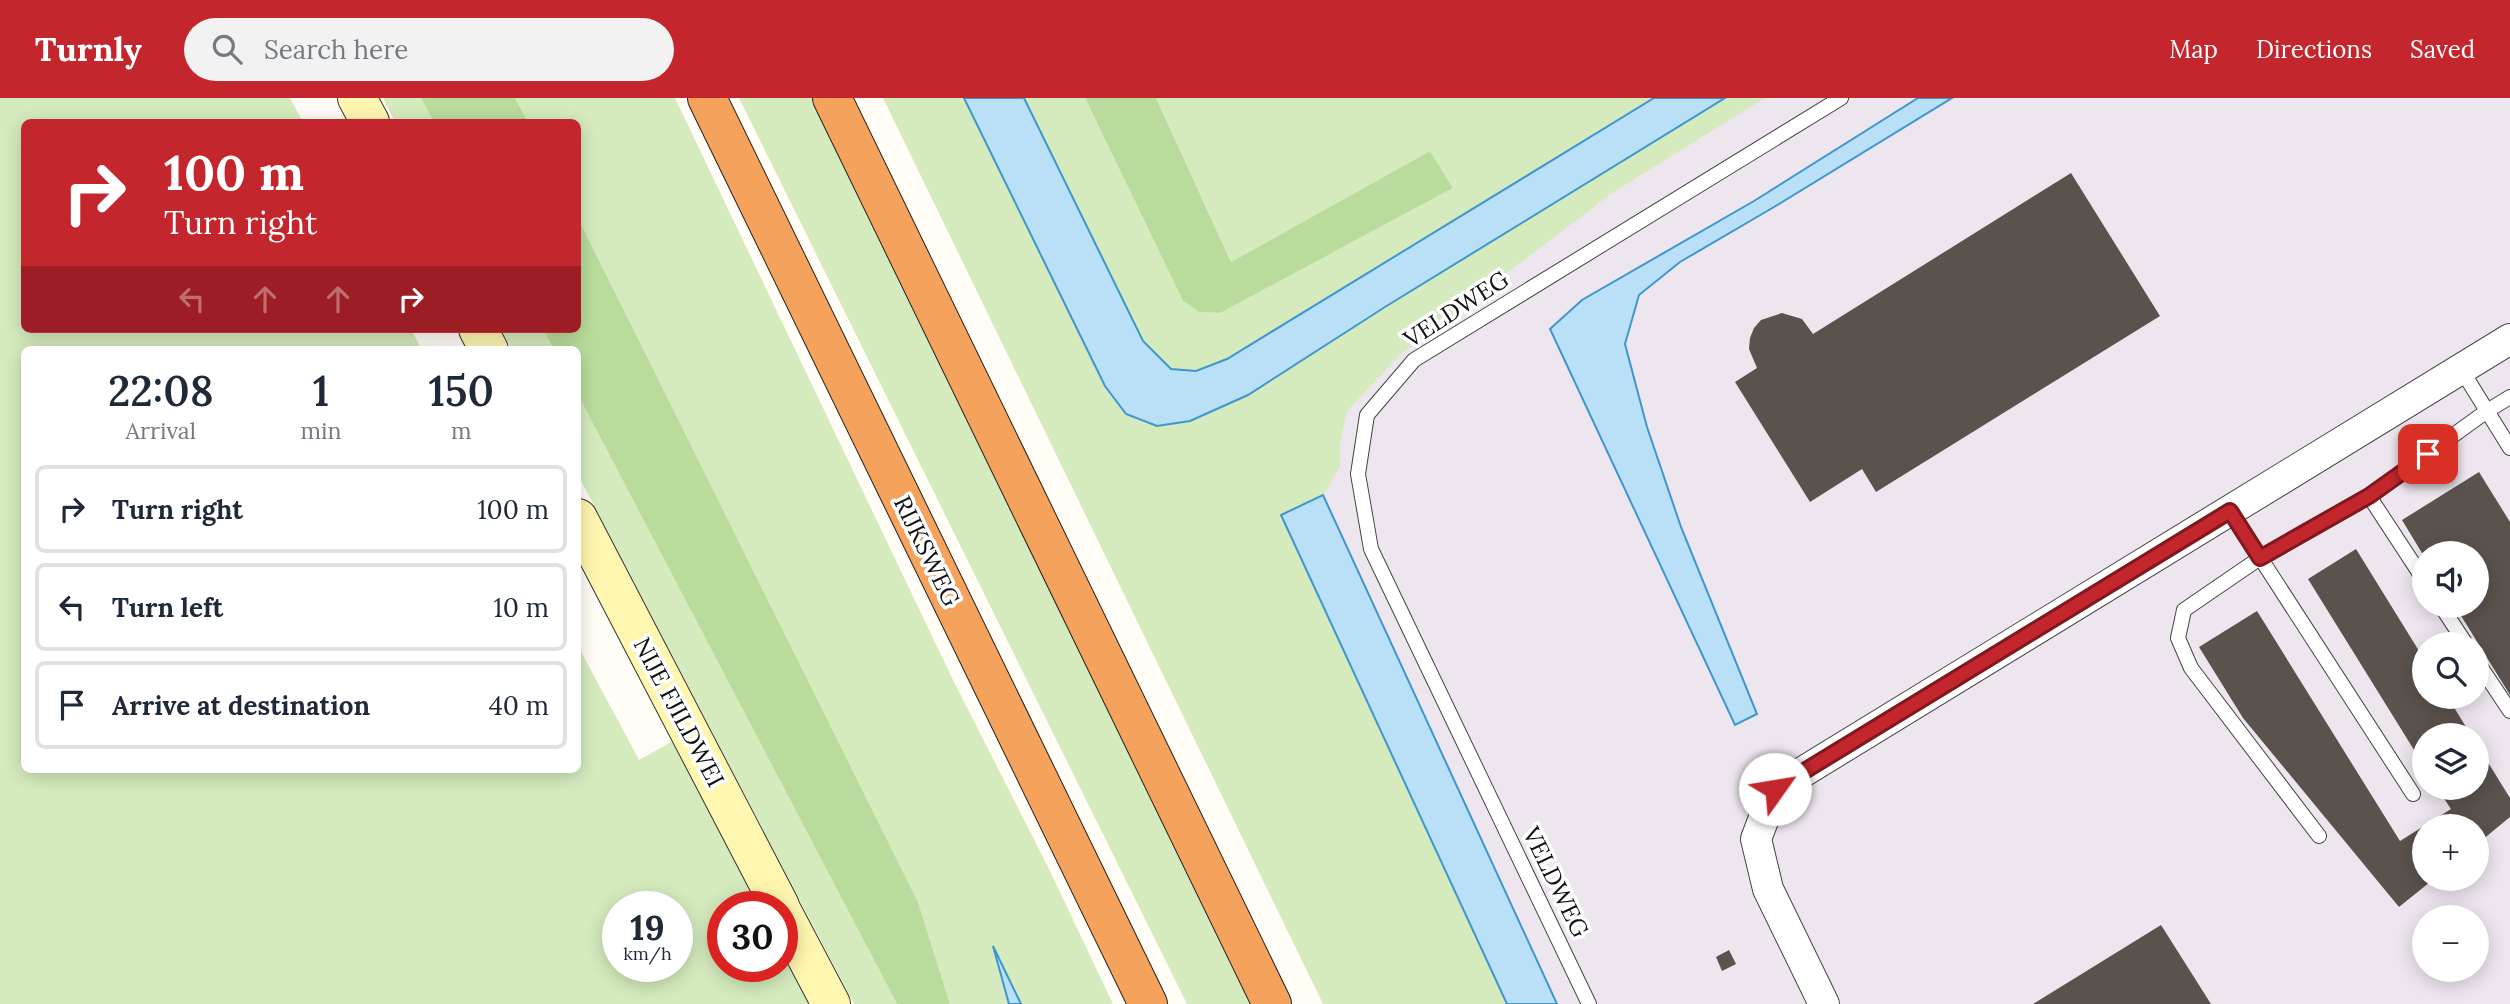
<!DOCTYPE html>
<html lang="en">
<head>
<meta charset="utf-8">
<style>
  :root { --surface:#fff; --page:#f2f2f3; --text:#1f2937; --muted:#747a83; --line:#e0e1e3; --accent:#c4262e }
  body { margin:0; font-family:Lora,serif; background:var(--page); color:var(--text); height:100vh; display:flex; flex-direction:column; font-size:26px; white-space:nowrap }
  * { box-sizing:border-box; margin:0 }
  p { font-size:23px; color:var(--muted) }
  .icon { flex:none; width:38px; height:38px; fill:none; stroke:currentColor; stroke-width:2; stroke-linecap:round; stroke-linejoin:round }
  .map { position:relative; flex:1; overflow:hidden }
  .sheet { position:absolute; left:21px; top:248px; width:560px; height:427px; display:flex; flex-direction:column; background:var(--surface); border-radius:10px; box-shadow:0 4px 18px #0003 }
  .sheet>* { flex:none }
  .guide { position:absolute; left:21px; top:21px; width:560px; height:214px; border-radius:10px; box-shadow:0 4px 18px #0003; background:#c4262e; color:#fff; overflow:hidden }
  .buttons { position:absolute; left:2412px; top:443px; display:grid; gap:14px }
  .buttons a { display:grid; place-items:center; width:77px; height:77px; border-radius:50%; background:var(--surface); box-shadow:0 4px 18px #0003; font-size:35px }
  .speed { position:absolute; left:602px; top:793px; display:flex; gap:14px; font-size:35px; font-weight:700; text-align:center }
  .speed>* { display:grid; place-content:center; width:91px; height:91px; border-radius:50%; background:var(--surface); box-shadow:0 4px 18px #0003; line-height:1 }
  .speed small { font-size:18px; font-weight:400 }
  .speed .limit { border:10px solid #d22; background:#fff; color:#111 }
  .pin { position:absolute; display:grid; place-items:center; width:60px; height:60px; color:#fff; margin:-30px; border-radius:14px; box-shadow:0 4px 10px #0006 }
  .me { position:absolute; width:77px; margin:-38px; rotate:58deg; stroke-linejoin:round; filter:drop-shadow(0 0 5px #0008) }
  .turn { display:flex; align-items:center; gap:24px; height:147px; padding:0 28px; font-size:32px }
  .turn .icon { width:91px; height:91px; stroke-width:2.5 }
  .turn b { display:block; font-size:49px; line-height:60px }
  .lanes { display:flex; align-items:center; height:66px; padding:0 28px; background:#0003; justify-content:center; gap:35px; direction:ltr }
  .lanes .off { opacity:.35 }
  .eta { display:flex; justify-content:space-evenly; align-items:center; height:119px; text-align:center }
  .eta b { font-size:42px; font-weight:600; line-height:49px }
  ul { padding:0; list-style:none }
  li { display:flex; align-items:center; gap:21px; height:88px; margin:0 14px 10px; padding:0 14px; border:4px solid var(--line); border-radius:10px }
  li div { flex:1 }
  li b { display:block; font-size:26px }
  li em { font-style:normal }
  header { display:flex; align-items:center; gap:42px; box-sizing:border-box; height:98px; padding:0 35px; background:var(--accent); color:#fff }
  header strong { font-size:33px }
  nav { display:flex; gap:38px; margin-inline-start:auto; font-size:24px }
  .search { width:490px; height:63px; background:var(--page); display:flex; align-items:center; gap:18px; box-sizing:border-box; padding:0 24px; border-radius:38px; color:var(--muted); font-size:26px }
  .map>svg:first-child { display:block }
  .industrial { fill:#eee6ef; fill-rule:evenodd }
  .green { fill:#d5ebbd; fill-rule:evenodd }
  .forest { fill:#b9dc9c }
  .water { fill:#b9e0f7; stroke:#3f96cf; stroke-width:2 }
  .building { fill:#5a524d }
  .lines { fill:none; stroke-linecap:round; stroke-linejoin:round }
  .service-casing { stroke:#444; stroke-width:16 }
  .minor-casing { stroke:#444; stroke-width:32 }
  .secondary-casing { stroke:#333; stroke-width:40 }
  .motorway-casing { stroke:#222; stroke-width:40 }
  .service { stroke:#fff; stroke-width:14 }
  .minor { stroke:#fff; stroke-width:30 }
  .secondary { stroke:#fff6b0; stroke-width:38 }
  .motorway { stroke:#f5a25d; stroke-width:38 }
  .route-casing { stroke:#7f191e; stroke-width:18 }
  .route { stroke:#c4262e; stroke-width:12 }
  .labels { text-anchor:middle; dominant-baseline:central; stroke-width:7; stroke-linejoin:round; paint-order:stroke }
  .street-label { font-size:24px; fill:#111; stroke:#fff }
</style>
</head>
<body>
<header>
<strong>Turnly</strong>
<div class="search"><svg class="icon" aria-label="search" viewBox="0 0 24 24"><circle cx="10" cy="10" r="6"/><path d="M15 15l6 6"/></svg>Search here</div>
<nav><a>Map</a><a>Directions</a><a>Saved</a></nav>
</header>
<div class="map">
<svg width="2510" height="906" viewBox="0 0 2510 906">
  <rect width="100%" height="100%" fill="#fffdf5"/>
  <path class="industrial" d="M1692 0H2510V906H1529L1240 276ZM2424 455H2476V508H2424ZM2424 546H2476V598H2424ZM2424 637H2476V690H2424ZM2424 728H2476V780H2424ZM2424 819H2476V872H2424Z"/>
  <g class="green">
    <path d="M0 0H290L303 24H24V231H411L422 252H24V672H578V548L639 662 673 643 759 808H723V868H782V852L811 906H0ZM618 808H677V868H618Z"/>
    <polygon points="383,0 421,0 434,24 395,24"/>
    <polygon points="515,0 675,0 953,582 1049,771 1113,906 1021,906 995,853 1009,906 950,906 918,804 578,120 578,24 528,24"/>
    <polygon points="739,0 816,0 1258,906 1187,906"/>
    <polygon points="883,0 964,0 1105,288 1190,323 1248,297 1385,209 1725,0 1765,0 1612,95 1401,256 1347,313 1340,345 1340,369 1323,397 1281,417 1507,906 1323,906"/>
    <polygon points="1024,0 1085,0 1183,203 1199,214 1219,215 1453,90 1430,53 1231,164 1156,0 1654,0 1227,261 1196,273 1171,271 1143,243"/>
    <polygon points="501,231 543,231 554,252 512,252"/>
    <polygon points="578,297 897,906 854,906 578,377"/>
  </g>
  <g class="forest">
    <polygon points="421,0 515,0 528,24 434,24"/>
    <polygon points="1085,0 1156,0 1231,164 1430,53 1453,90 1220,215 1199,214 1183,203"/>
    <polygon points="578,120 918,804 950,906 897,906 578,297 578,252 554,252 543,231 578,231"/>
  </g>
  <g class="water">
    <polygon points="964,0 1024,0 1143,243 1171,271 1196,273 1227,261 1654,0 1725,0 1385,209 1248,297 1190,323 1157,328 1126,316 1105,288"/>
    <polygon points="1918,0 1952,0 1774,109 1680,164 1639,197 1625,246 1647,329 1681,429 1757,616 1735,627 1550,231 1582,202 1754,103"/>
    <polygon points="1323,397 1557,906 1507,906 1281,417"/>
    <polygon points="993,848 1021,906 1009,906"/>
  </g>
  <g class="building">
    <polygon points="2071,75 2160,218 1876,394 1862,371 1810,404 1735,284 1757,270 1749,251 1750,240 1754,230 1761,222 1782,215 1802,221 1813,236"/>
    <polygon points="2479,374 2510,424 2510,597 2455,508 2476,508 2476,455 2422,455 2402,422"/>
    <polygon points="2356,451 2424,561 2424,598 2447,598 2471,637 2424,637 2424,668 2308,481"/>
    <polygon points="2257,513 2400,743 2424,728 2424,780 2435,780 2399,809 2243,620 2199,549"/>
    <polygon points="2476,645 2510,700 2510,719 2476,747 2476,728 2424,728 2451,711 2437,690 2476,690"/>
    <polygon points="2161,827 2211,906 2033,906"/>
    <polygon points="1729,852 1736,866 1722,873 1716,859"/>
  </g>
  <g class="lines">
    <g class="service-casing">
      <g id="service">
        <polyline points="2461,271 2510,350"/>
        <polyline points="2230,413 2413,696"/>
        <polyline points="2424,482 2369,398 2487,313 2510,299"/>
        <polyline points="2441,508 2466,546"/>
        <polyline points="2476,562 2510,613"/>
        <polyline points="2319,738 2191,570 2178,540 2184,512 2260,460 2369,398"/>
        <polyline points="1589,906 1371,451 1358,376 1367,317 1414,262 1841,0"/>
      </g>
    </g>
    <g class="minor-casing">
      <polyline id="minor" points="1824,906 1768,791 1756,741 1775,691 2510,241"/>
    </g>
    <g class="secondary-casing">
      <g id="secondary">
        <polyline points="357,0 370,24"/>
        <polyline points="478,231 489,252"/>
        <polyline points="578,420 780,808"/>
        <polyline points="782,813 831,906"/>
      </g>
    </g>
    <g class="motorway-casing">
      <g id="motorway">
        <polyline points="707,0 1148,906"/>
        <polyline points="832,0 1272,906"/>
      </g>
    </g>
    <use href="#service" class="service"/>
    <use href="#minor" class="minor"/>
    <use href="#secondary" class="secondary"/>
    <use href="#motorway" class="motorway"/>
  </g>
  <g class="lines">
    <g class="route-casing">
      <polyline id="route" points="1775,691 2230,413 2260,460 2369,398 2428,356"/>
    </g>
    <use href="#route" class="route"/>
  </g>
  <g class="labels">
    <g class="street-label">
      <text transform="translate(1456 211) rotate(-33)">VELDWEG</text>
      <text transform="translate(927 453) rotate(64)">RIJKSWEG</text>
      <text transform="translate(679 614) rotate(62)">NIJE FJILDWEI</text>
      <text transform="translate(1556 784) rotate(64)">VELDWEG</text>
    </g>
  </g>
</svg>
<div class="buttons">
<a><svg class="icon" aria-label="sound" viewBox="0 0 24 24"><path d="M4 9h4l5-4v14l-5-4H4zM17 9q2 3 0 6"/></svg></a>
<a><svg class="icon" aria-label="search" viewBox="0 0 24 24"><circle cx="10" cy="10" r="6"/><path d="M15 15l6 6"/></svg></a>
<a><svg class="icon" aria-label="layers" viewBox="0 0 24 24"><path d="M12 4l9 5-9 5-9-5zM3 14l9 5 9-5"/></svg></a>
<a>+</a>
<a>−</a>
</div>
<div class="speed"><div>19<small>km/h</small></div><div class="limit">30</div></div>
<div class="pin" style="left:2428px;top:356px;background:#d93025"><svg class="icon" aria-label="arrive" viewBox="0 0 24 24"><path d="M6 21V4h12l-3 4 3 4H6"/></svg></div>
<svg class="me" style="left:1775px;top:691px" viewBox="-20 -20 40 40"><circle r="19" fill="#fff"/><path d="M0-13L10 11 0 6-10 11z" fill="#c4262e"/></svg>
<div class="guide">
<div class="turn"><svg class="icon" aria-label="right" viewBox="0 0 24 24"><path d="M7 20v-9h11M14 6l5 5-5 5"/></svg><div><b>100 m</b>Turn right</div></div>
<div class="lanes"><svg class="icon off" aria-label="left" viewBox="0 0 24 24"><path d="M17 20v-9H6M10 6l-5 5 5 5"/></svg><svg class="icon off" aria-label="ahead" viewBox="0 0 24 24"><path d="M12 20V5M6 11l6-6 6 6"/></svg><svg class="icon off" aria-label="ahead" viewBox="0 0 24 24"><path d="M12 20V5M6 11l6-6 6 6"/></svg><svg class="icon" aria-label="right" viewBox="0 0 24 24"><path d="M7 20v-9h11M14 6l5 5-5 5"/></svg></div>
</div>
<section class="sheet">
<div class="eta">
<div><b>22:08</b><p>Arrival</p></div>
<div><b>1</b><p>min</p></div>
<div><b>150</b><p>m</p></div>
</div>
<ul>
<li><svg class="icon" aria-label="right" viewBox="0 0 24 24"><path d="M7 20v-9h11M14 6l5 5-5 5"/></svg><div><b>Turn right</b></div><em>100 m</em></li>
<li><svg class="icon" aria-label="left" viewBox="0 0 24 24"><path d="M17 20v-9H6M10 6l-5 5 5 5"/></svg><div><b>Turn left</b></div><em>10 m</em></li>
<li><svg class="icon" aria-label="arrive" viewBox="0 0 24 24"><path d="M6 21V4h12l-3 4 3 4H6"/></svg><div><b>Arrive at destination</b></div><em>40 m</em></li>
</ul>
</section>
</div>
</body>
</html>
